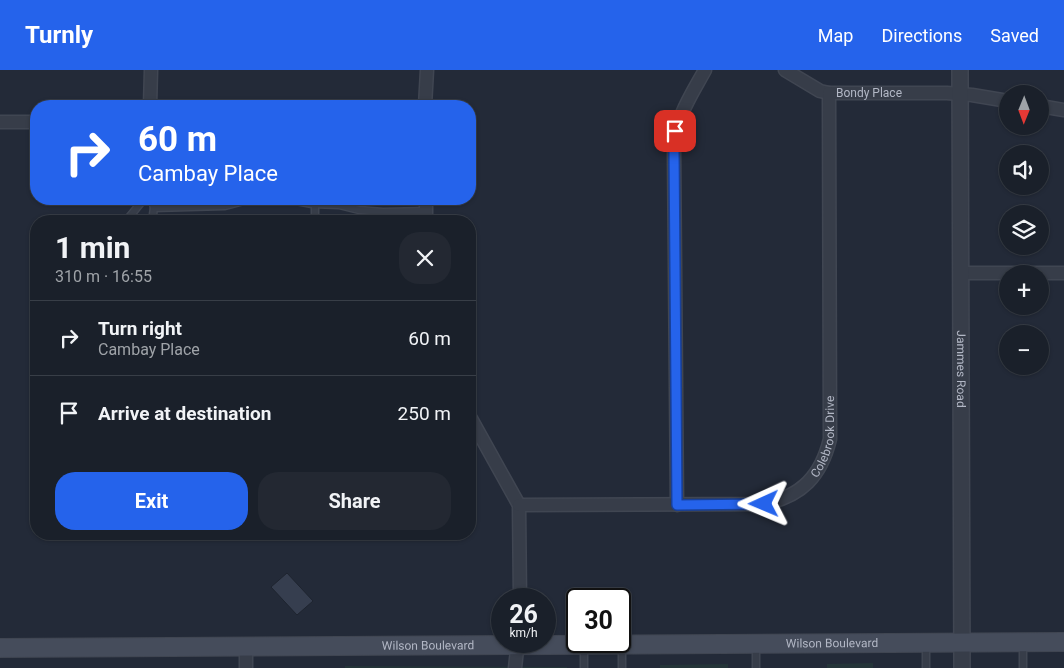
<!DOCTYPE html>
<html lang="en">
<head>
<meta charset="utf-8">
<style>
  :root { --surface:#1a202a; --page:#232832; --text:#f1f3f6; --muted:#9fa3a8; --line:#383e47; --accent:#2563eb }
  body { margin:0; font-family:Roboto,sans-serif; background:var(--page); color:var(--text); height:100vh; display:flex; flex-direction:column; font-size:19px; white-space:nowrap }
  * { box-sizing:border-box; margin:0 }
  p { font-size:16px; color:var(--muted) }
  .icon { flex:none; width:28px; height:28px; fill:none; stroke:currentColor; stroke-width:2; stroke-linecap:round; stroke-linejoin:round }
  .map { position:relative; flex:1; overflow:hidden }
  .drawer { position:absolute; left:30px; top:145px; width:446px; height:325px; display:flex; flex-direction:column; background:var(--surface); border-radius:20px; box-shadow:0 1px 4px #0004,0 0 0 1px var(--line) }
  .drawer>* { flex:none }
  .hud { position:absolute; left:30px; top:30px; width:446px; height:105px; border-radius:20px; box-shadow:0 1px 4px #0004,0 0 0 1px var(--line); background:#2563eb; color:#fff; overflow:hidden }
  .needle { width:32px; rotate:181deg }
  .controls { position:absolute; left:999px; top:15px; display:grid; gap:10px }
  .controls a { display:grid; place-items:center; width:50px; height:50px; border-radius:50%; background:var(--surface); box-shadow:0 1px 4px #0004,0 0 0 1px var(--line); font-size:25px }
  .speed { position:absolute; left:491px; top:518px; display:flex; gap:10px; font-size:25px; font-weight:700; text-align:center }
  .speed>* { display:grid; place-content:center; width:65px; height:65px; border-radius:50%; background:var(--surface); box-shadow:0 1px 4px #0004,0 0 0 1px var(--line); line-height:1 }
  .speed small { font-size:12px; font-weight:400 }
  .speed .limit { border:2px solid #111; border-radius:8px; background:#fff; color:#111 }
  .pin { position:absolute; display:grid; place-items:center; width:42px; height:42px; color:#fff; margin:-21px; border-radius:10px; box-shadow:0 2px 8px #0006 }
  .me { position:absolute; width:55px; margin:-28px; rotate:269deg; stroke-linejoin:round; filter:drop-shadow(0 0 4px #0008) }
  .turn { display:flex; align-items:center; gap:18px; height:105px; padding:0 25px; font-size:22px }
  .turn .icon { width:65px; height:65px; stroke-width:2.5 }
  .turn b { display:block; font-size:35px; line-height:42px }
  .round { display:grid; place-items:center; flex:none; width:52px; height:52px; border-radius:20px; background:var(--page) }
  .overview { display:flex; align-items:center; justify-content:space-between; height:85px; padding:0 25px }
  h1 { font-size:30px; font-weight:700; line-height:38px }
  .primary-button { display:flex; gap:10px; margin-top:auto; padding:10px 25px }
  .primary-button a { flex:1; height:58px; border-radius:20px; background:var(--accent); color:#fff; font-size:20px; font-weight:700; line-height:58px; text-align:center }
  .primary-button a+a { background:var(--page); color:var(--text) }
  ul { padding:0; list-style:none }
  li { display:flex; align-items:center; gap:15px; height:75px; padding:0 25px; border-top:1px solid var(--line) }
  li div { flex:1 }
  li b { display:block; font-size:19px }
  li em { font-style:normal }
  header { display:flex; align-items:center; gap:30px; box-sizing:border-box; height:70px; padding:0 25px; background:var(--accent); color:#fff }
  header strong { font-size:24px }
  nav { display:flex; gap:28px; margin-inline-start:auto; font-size:18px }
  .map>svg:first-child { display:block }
  .green { fill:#253539 }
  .building { fill:#363e4f; stroke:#1e242f }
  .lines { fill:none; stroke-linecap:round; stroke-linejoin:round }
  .service-casing { stroke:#404652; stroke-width:9 }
  .minor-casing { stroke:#404652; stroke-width:15 }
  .tertiary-casing { stroke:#404652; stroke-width:18 }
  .secondary-casing { stroke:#404652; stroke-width:20 }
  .service { stroke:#373d49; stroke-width:6 }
  .minor { stroke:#373d49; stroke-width:12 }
  .tertiary { stroke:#373d49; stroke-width:15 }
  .secondary { stroke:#454c5b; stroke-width:18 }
  .route-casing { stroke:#184099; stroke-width:12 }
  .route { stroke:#2563eb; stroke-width:9 }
  .labels { text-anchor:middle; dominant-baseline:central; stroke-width:5; stroke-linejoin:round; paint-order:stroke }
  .street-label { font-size:12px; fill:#b2b7c5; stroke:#1c222d }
</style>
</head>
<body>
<header>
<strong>Turnly</strong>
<nav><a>Map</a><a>Directions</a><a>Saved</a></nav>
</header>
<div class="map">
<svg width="1064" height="598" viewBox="0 0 1064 598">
  <rect width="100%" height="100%" fill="#232a38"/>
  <g class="green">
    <polygon points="873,593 873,598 827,598 827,594"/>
    <polygon points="728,594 728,598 660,598 660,595"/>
    <polygon points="345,596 567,597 567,598 345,598"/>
  </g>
  <polygon class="building" points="287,503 313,531 297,545 271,517"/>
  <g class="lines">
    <g class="service-casing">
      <g id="service">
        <polyline points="152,129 154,138 152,151"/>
        <polyline points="154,138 225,136 244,131 296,131 312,134 339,135 359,140 383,142 426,141"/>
        <polyline points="126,151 144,129"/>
        <polyline points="315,151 315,134"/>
        <polyline points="1023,574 1023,598"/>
        <polyline points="584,577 584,598"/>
        <polyline points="622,577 622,598"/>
        <polyline points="756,598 756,575"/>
        <polyline points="926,598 926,574"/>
      </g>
    </g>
    <g class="minor-casing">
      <g id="minor">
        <path id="s1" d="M785 0 820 21 829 23H947L972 25 1008 31"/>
        <polyline points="150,36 151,0"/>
        <polyline points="425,36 427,0"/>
        <polyline points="1040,36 1064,40"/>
        <polyline points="0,52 36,52"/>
        <polyline points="426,129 426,151"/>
        <polyline points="961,203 1064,203"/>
        <polyline points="470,347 519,435 520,529"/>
        <path id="s2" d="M519 435 764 434C802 426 821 406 830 369L829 23"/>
        <path d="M677 435 674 79C677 45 689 29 705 0"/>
        <polyline points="246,598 246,577"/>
        <polyline points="515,598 518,571"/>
      </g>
    </g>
    <g class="tertiary-casing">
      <g id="tertiary">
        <path id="s3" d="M960 0 962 598"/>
      </g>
    </g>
    <g class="secondary-casing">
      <g id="secondary">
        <path id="s4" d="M0 578 1064 572"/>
      </g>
    </g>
    <use href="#service" class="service"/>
    <use href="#minor" class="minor"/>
    <use href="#tertiary" class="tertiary"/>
    <use href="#secondary" class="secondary"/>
  </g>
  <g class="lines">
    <g class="route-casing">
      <polyline id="route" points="675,61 674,80 677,435 764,434"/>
    </g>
    <use href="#route" class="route"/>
  </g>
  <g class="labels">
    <g class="street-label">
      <text stroke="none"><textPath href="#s1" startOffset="90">Bondy Place</textPath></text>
      <text stroke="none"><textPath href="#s3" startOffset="299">Jammes Road</textPath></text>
      <text stroke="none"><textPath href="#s2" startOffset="345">Colebrook Drive</textPath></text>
      <text stroke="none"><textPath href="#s4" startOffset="832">Wilson Boulevard</textPath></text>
      <text stroke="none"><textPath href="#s4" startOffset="428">Wilson Boulevard</textPath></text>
    </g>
  </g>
</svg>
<div class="controls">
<a><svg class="needle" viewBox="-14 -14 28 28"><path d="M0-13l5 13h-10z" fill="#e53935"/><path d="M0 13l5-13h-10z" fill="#9fa3a8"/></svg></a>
<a><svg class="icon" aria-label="sound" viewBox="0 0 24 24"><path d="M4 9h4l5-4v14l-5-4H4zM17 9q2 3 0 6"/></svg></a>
<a><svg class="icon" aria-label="layers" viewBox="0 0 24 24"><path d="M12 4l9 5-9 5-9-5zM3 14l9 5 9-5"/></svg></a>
<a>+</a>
<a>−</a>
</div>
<div class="speed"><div>26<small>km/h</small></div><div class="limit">30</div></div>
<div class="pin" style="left:675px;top:61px;background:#d93025"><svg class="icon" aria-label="arrive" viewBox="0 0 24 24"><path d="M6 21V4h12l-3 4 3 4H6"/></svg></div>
<svg class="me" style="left:764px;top:434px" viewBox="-20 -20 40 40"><path d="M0-17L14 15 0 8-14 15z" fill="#2563eb" stroke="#fff" stroke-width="4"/></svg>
<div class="hud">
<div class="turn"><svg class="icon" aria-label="right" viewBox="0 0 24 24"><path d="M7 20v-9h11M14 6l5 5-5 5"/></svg><div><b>60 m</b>Cambay Place</div></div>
</div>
<section class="drawer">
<div class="overview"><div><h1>1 min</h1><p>310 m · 16:55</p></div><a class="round"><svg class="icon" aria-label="close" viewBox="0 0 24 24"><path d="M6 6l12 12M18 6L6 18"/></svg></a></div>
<ul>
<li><svg class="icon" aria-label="right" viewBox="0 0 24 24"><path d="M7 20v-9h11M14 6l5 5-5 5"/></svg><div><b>Turn right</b><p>Cambay Place</p></div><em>60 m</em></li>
<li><svg class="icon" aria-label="arrive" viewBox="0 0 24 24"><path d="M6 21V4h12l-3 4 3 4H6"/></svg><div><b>Arrive at destination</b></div><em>250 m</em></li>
</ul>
<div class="primary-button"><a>Exit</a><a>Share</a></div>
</section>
</div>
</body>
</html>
